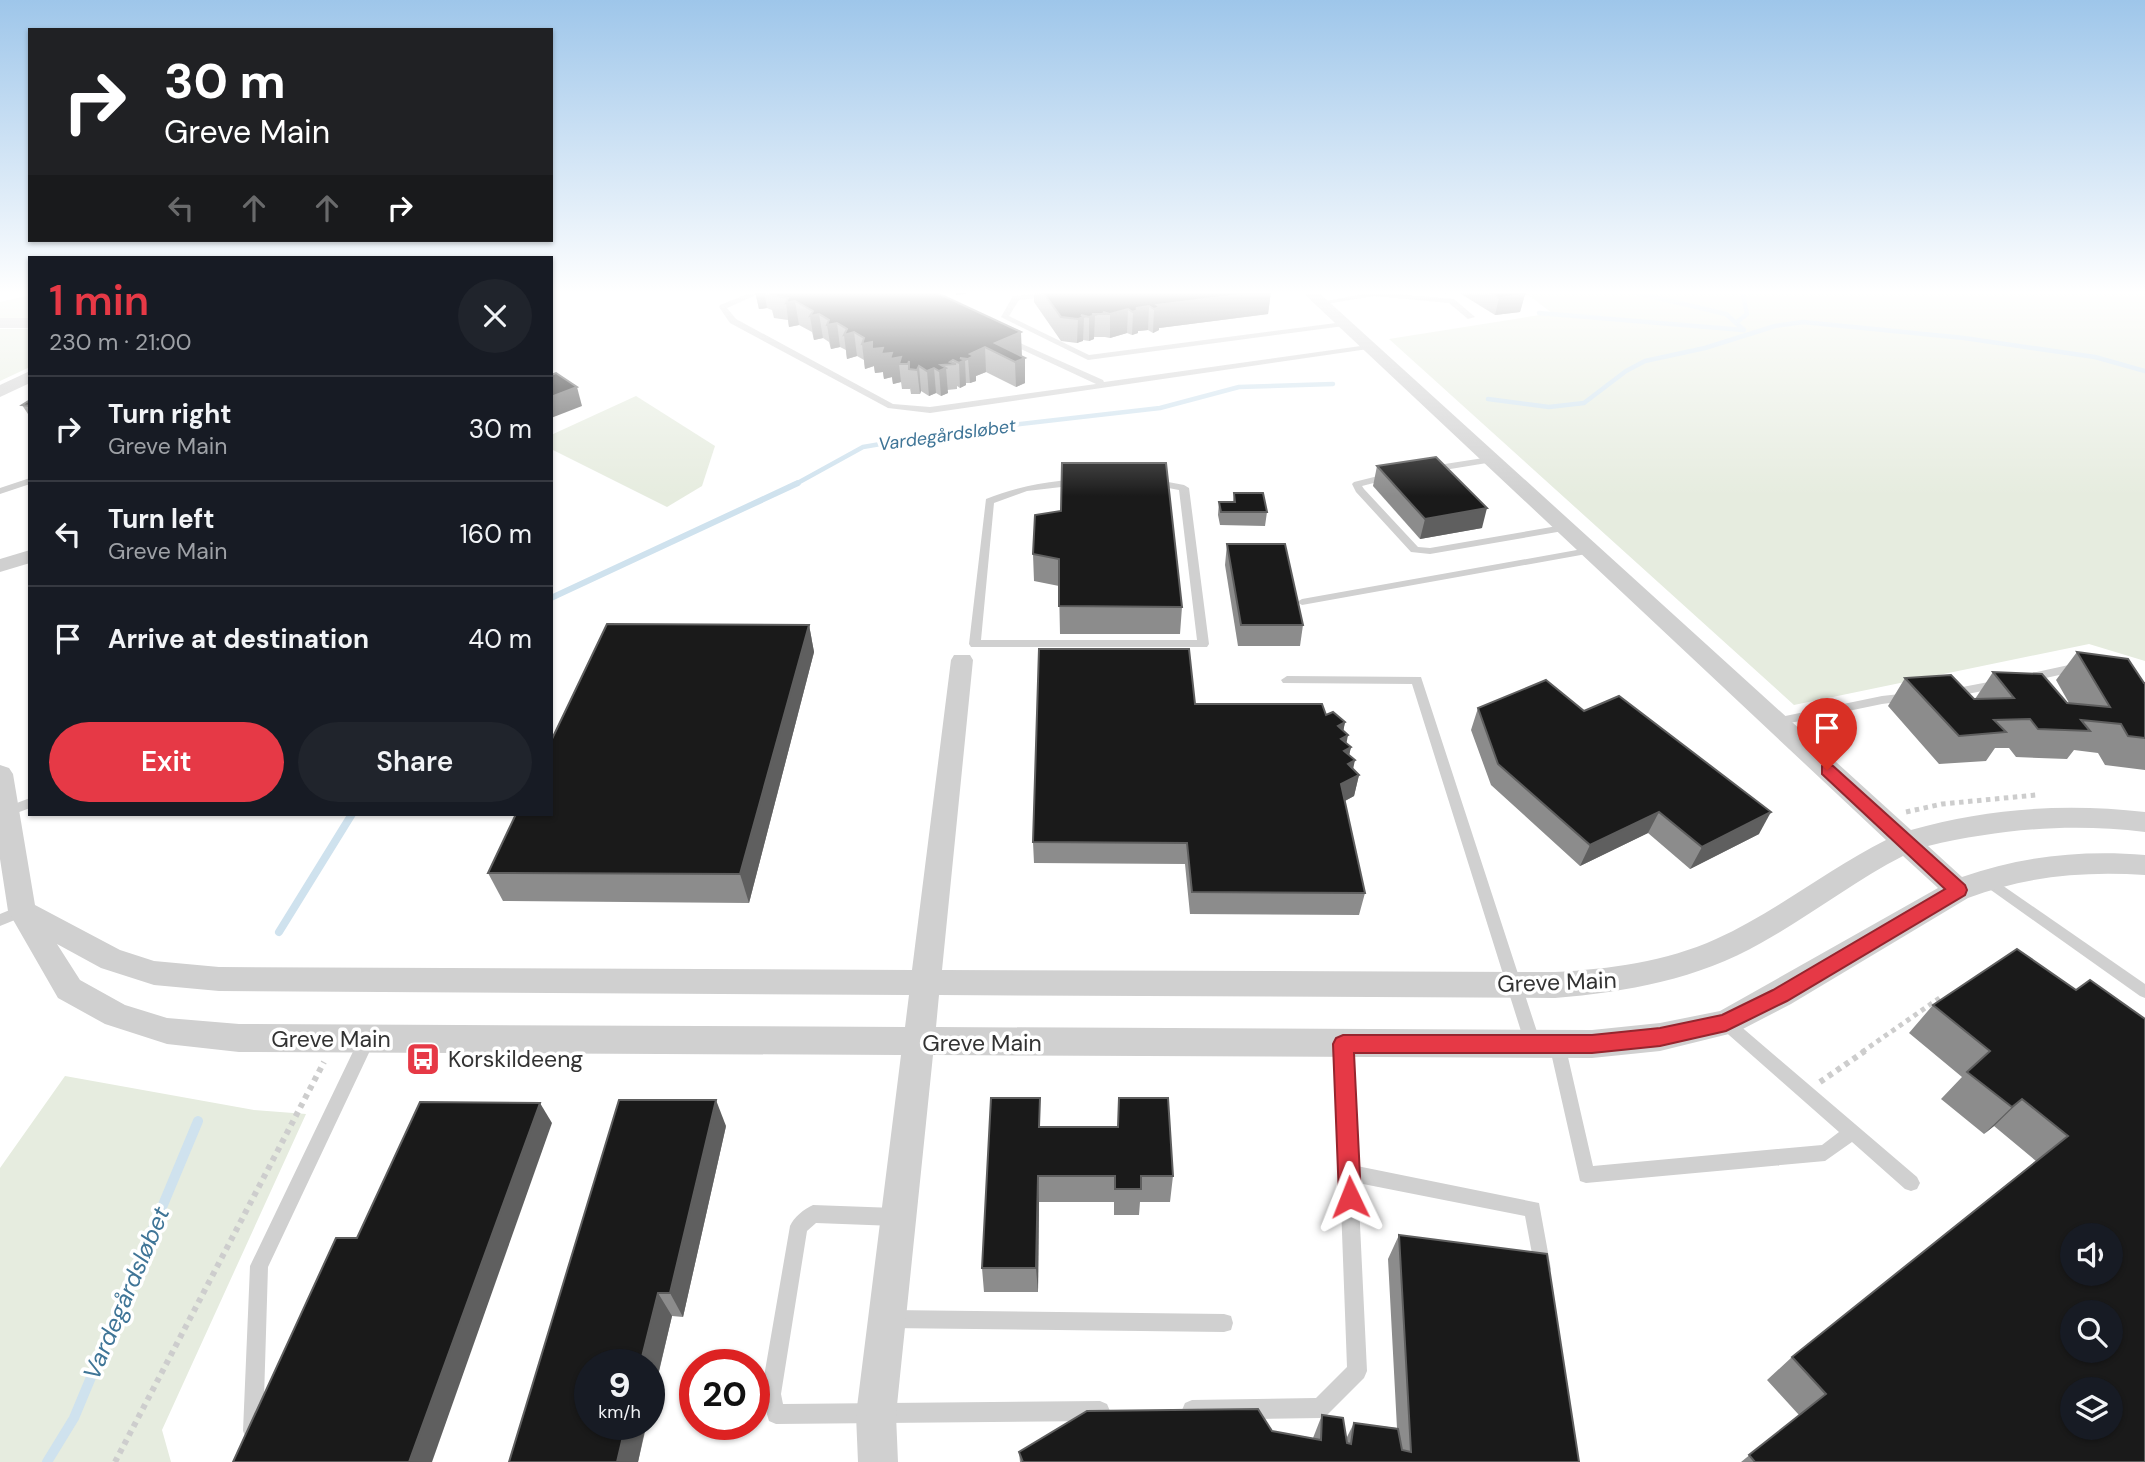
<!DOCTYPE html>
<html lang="en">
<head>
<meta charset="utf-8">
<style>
  :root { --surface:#171b24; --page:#20242c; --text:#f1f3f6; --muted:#9ea1a6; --line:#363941; --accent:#e63946 }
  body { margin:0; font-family:"DM Sans",sans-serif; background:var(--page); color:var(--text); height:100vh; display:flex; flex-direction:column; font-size:26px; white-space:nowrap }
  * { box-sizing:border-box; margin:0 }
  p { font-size:23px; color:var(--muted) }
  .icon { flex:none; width:38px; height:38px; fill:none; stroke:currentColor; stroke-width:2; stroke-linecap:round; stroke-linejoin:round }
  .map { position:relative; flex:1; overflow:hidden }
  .sheet { position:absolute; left:28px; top:256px; width:525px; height:560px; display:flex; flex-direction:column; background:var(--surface); border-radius:0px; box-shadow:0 2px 5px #0004 }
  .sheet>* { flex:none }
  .top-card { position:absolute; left:28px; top:28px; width:525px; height:214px; border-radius:0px; box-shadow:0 2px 5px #0004; background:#202124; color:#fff; overflow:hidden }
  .controls { position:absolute; left:2060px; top:1223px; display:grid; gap:14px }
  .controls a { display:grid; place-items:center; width:63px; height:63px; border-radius:50%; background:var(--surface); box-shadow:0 2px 5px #0004; font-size:35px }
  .speed { position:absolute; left:574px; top:1349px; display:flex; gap:14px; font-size:35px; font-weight:700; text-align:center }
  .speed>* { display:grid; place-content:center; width:91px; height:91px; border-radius:50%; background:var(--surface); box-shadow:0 2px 5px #0004; line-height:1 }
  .speed small { font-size:18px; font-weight:400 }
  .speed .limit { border:10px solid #d22; background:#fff; color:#111 }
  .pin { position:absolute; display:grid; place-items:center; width:60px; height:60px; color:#fff; margin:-72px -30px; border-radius:50% 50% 50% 0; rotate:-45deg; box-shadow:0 0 7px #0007 }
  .pin .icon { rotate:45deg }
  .me { position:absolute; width:77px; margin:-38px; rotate:358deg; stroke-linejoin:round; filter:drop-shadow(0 0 5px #0008) }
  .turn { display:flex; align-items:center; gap:24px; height:147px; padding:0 21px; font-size:32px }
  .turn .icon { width:91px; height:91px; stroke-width:2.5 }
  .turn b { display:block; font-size:49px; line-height:60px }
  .lanes { display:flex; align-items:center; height:66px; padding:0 21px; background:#0003; justify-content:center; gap:35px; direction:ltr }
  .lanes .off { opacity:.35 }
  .round { display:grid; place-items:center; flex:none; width:74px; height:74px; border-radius:37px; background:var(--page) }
  .head { display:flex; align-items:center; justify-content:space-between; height:119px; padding:0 21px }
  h1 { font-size:42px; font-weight:600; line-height:52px; color:var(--accent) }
  .primary-button { display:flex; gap:14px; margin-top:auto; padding:14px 21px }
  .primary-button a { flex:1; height:80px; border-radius:42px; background:var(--accent); color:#fff; font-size:28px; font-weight:600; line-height:80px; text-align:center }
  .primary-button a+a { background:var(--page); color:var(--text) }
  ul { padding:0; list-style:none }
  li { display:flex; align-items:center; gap:21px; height:105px; padding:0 21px; border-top:2px solid var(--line) }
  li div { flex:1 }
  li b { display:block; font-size:26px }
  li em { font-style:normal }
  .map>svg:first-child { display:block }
  .green { fill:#e6ecdf }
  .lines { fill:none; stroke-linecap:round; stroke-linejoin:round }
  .stream-far3 { stroke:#cfe2ee; stroke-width:4.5 }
  .stream-far2 { stroke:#cfe2ee; stroke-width:6 }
  .stream-far1 { stroke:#cfe2ee; stroke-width:8 }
  .stream { stroke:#cfe2ee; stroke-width:10 }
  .path-far1 { stroke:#cdcdcd; stroke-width:5; stroke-dasharray:4.5 4.5; stroke-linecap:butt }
  .path { stroke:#cdcdcd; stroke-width:6; stroke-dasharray:5 5; stroke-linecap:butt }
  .service { fill:#d0d0d0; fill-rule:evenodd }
  .minor { fill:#d0d0d0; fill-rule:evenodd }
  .wall { fill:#8c8c8c }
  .shaded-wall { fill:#5f5f5f }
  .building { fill:#1a1a1a; stroke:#5f5f5f; stroke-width:2; fill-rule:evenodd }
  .route { fill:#e63946; stroke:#96252e; stroke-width:2 }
  .labels { text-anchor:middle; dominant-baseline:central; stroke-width:7; stroke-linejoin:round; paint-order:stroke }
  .far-water-label { font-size:18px; font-style:italic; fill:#3f7597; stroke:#fff }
  .near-street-label { font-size:23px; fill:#333; stroke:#fff }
  .near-poi-label { font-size:23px; fill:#333; stroke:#fff; text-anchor:start }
  .near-water-label { font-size:24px; font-style:italic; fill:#3f7597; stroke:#fff }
</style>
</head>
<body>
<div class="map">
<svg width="2145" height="1462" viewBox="0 0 2145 1462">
  <rect width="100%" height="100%" fill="#fff"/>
  <g class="green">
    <polygon points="1523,291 2145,291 2145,661 2089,644 1794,705 1389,339 1552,313"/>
    <polygon points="30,295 30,320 0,319 0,302"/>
    <polygon points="0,329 30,329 30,367 0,381"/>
    <polygon points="636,396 715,446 702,486 667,507 551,449 551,435"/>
    <polygon points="65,1076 254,1110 306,1114 162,1430 171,1462 0,1462 0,1168"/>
  </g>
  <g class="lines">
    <g class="stream-far3">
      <polyline points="1628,291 1726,314 1744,330"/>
      <polyline points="1539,313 1743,330"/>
      <polyline points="1737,322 1747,314 1742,291"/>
      <polyline points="1488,399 1549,407 1584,403 1626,371 1645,361 1705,348 1775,326 1803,322 1964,338 2095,357 2145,371"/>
      <polyline points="794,485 863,447 951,432 1160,408 1239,387 1333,384"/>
    </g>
    <polyline class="stream-far2" points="551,598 798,483"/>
    <polyline class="stream-far1" points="279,932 352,814"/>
    <polyline class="stream" points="47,1462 74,1418 198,1121"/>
    <g class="path-far1">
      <polyline points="1906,812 1942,804 2036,795"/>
      <polyline points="1862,1052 1941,997 1947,1001"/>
    </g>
    <g class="path">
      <polyline points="1820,1082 1865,1051"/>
      <polyline points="115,1462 324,1062"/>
    </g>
    <g class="service">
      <polygon points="755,291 765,291 727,308 736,319 893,404 930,407 1096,384 1006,342 1005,340 1009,338 1103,380 1104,382 1368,345 1372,347 1368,349 930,413 888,408 730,323 719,307 720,305"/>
      <polygon points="1059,291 1083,291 1079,293 1019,300 1009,316 1089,355 1344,322 1348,324 1344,326 1088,360 1001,317 1013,296"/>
      <polygon points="1374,292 1454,299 1475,317 1468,319 1449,303 1374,296 1320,305 1316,303"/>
      <polygon points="1490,457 1495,460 1493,462 1432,472 1427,469 1432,466"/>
      <polygon points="1390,473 1393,474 1393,478 1362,486 1364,489 1418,547 1430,548 1563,525 1568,528 1563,531 1430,554 1411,552 1356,492 1352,484 1354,482"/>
      <polygon points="30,478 30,484 0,494 0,488"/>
      <path d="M1107 478H1147L1184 485 1189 488 1209 644 1207 647H971L969 644 986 499C1025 483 1065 479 1107 478ZM1087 484H1147L1179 490 1197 640H981L994 503 1027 491Z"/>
      <polygon points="1588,548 1592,549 1592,553 1302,605 1297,602 1302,599"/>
      <polygon points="2078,663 2082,664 2084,667 2082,670 2027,682 2021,678 2027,674"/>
      <polygon points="1287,676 1421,677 1541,1044 1539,1049 1533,1051 1527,1049 1525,1044 1412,684 1283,683 1281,680"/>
      <polygon points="1999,680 2005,684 2003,687 1952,697 1946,693 1952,689"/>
      <polygon points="1909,693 1915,697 1913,700 1882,704 1776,726 1770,722 1776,718 1882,696"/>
      <polygon points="30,798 30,808 6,817 0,813 1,809"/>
      <polygon points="1986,874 2145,984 2145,998 2140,996 1981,883 1979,879 1981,875"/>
      <polygon points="22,905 27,907 29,911 27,915 0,926 0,914"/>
      <polygon points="1726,1016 1731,1018 1917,1177 1920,1183 1917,1189 1911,1191 1905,1189 1852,1142 1825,1161 1586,1183 1580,1181 1549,1044 1551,1039 1557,1037 1563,1039 1565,1044 1593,1166 1822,1145 1839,1132 1721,1028 1718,1023 1721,1018"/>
      <polygon points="367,1033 373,1035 375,1040 268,1267 263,1431 260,1438 253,1441 246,1438 243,1431 250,1266 361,1035"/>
      <polygon points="1343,1037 1349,1039 1351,1044 1357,1166 1539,1203 1551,1269 1548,1275 1542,1278 1536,1275 1525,1216 1358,1183 1367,1371 1364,1378 1327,1415 1320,1418 1192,1420 1185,1417 1182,1410 1185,1403 1192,1400 1316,1398 1347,1367 1335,1044 1337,1039"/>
      <path d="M813 1205 895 1208 901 1211 904 1217 901 1223 895 1226 816 1223 807 1231 781 1394 783 1404 1100 1401 1107 1404 1110 1411 1107 1418 1100 1421 776 1424 769 1421 761 1394 790 1226C794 1217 804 1209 813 1205Z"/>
      <polygon points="889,1310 1224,1314 1231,1316 1233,1323 1231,1330 1224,1332 889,1328 882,1326 880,1319 882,1312"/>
    </g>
    <g class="minor">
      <path d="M1301 291H1317L1911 830C1987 808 2066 803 2145 812V832C2070 823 2001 829 1928 846L1962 877C2022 856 2082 850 2145 855V875C2084 871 2026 876 1968 898L1791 1004 1737 1032 1660 1051 1592 1058 933 1055 896 1415 898 1462H858L856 1415 901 1055 239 1052 167 1044 105 1024 58 998 8 911 0 859V765L9 768 13 774 35 905 120 950 154 961 219 967 912 970 951 660 954 655H970L973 660 942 970 1555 972C1610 969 1665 962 1716 939 1776 912 1828 869 1886 840ZM1903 856 1938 888 1720 1011 1660 1023 1592 1030 936 1027 939 995 1555 998C1627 992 1698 979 1761 943 1810 916 1854 881 1903 856ZM57 944 101 968 154 985 219 991 909 995 905 1027 239 1024 167 1018 125 1005 80 980Z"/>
      <rect x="0" y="318" width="30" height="10"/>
      <polygon points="30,371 30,383 0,397 0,385"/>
      <polygon points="30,550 30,563 0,572 0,559"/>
    </g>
  </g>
  <g class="wall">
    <polygon points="755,291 933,291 1022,357 1025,383 1016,387 986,372 976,376 976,381 970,383 966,383 966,385 960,388 957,386 957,389 947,390 948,393 941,396 936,393 929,396 921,391 920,394 911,394 910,388 910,389 902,389 901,382 893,384 892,377 884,379 883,372 875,373 874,366 865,369 864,360 857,356 847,359 846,350 840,347 831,349 829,342 823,338 814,340 812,332 799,325 789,327 788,320 774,318 772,310 767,308 759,309"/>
    <polygon points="1034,291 1271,291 1268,314 1159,328 1159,330 1153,333 1148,330 1138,331 1138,333 1132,335 1127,333 1110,338 1105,337 1094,337 1094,339 1089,341 1083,340 1077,343 1061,341 1034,302"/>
    <polygon points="1419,291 1446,291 1446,294"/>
    <polygon points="1448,291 1520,291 1525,294 1520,312 1495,315 1458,292"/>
    <polygon points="30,400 30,417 22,405"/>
    <polygon points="1377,466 1482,528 1420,539 1373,486"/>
    <polygon points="1234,493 1267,512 1265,526 1220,525 1218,515 1219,502 1233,502"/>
    <polygon points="1035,515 1182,607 1180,634 1060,634 1059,586 1034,581 1033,554"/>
    <polygon points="1227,544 1303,625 1300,646 1238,646 1225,565"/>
    <polygon points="809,625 814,652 749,903 503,901 488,873"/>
    <polygon points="2077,652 2145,683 2145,770 2105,765 2098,753 2074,750 2067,759 2016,757 2009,748 1995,748 1986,761 1939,764 1888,706 1905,678 1975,699 1993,672 2069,703 2056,680"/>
    <polygon points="1195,704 1326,715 1345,722 1343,731 1346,743 1351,747 1349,755 1353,769 1359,775 1354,796 1345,801 1365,893 1359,915 1190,914 1185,864 1034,863 1033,842"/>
    <polygon points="1478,708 1584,711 1759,834 1690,869 1648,833 1580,866 1491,785 1471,730"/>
    <polygon points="2076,990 2145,1462 1741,1462 1799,1415 1767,1380 1792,1357 2036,1161 1994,1126 1984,1134 1941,1099 1962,1077 1909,1033 1933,1005"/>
    <polygon points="1119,1098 1173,1176 1170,1202 1140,1202 1139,1215 1114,1215 1114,1202 1039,1202 1038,1292 984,1292 982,1268 1041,1127 1118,1127"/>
    <polygon points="726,1126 683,1317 672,1316 638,1462 509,1462"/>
    <polygon points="1399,1235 1579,1462 1020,1462 1019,1452 1272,1431 1313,1438 1322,1415 1346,1439 1354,1423 1397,1428 1388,1259"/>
  </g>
  <g class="shaded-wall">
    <polygon points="755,291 764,291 767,308 759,309"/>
    <polygon points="956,291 986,291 956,295"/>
    <polygon points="1271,291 1268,314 1159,328 1159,330 1153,333 1154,309 1157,305"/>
    <polygon points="1525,294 1520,312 1495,315 1499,298"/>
    <polygon points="795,301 799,325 789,327 786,303"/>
    <polygon points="1149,306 1148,330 1138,331 1138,333 1132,335 1133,312 1136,308"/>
    <polygon points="1128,309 1127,333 1110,338 1110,314"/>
    <polygon points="819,314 823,338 814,340 810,316"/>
    <polygon points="1095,315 1094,339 1089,341 1089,317"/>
    <polygon points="1084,317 1083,341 1077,343 1078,319"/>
    <polygon points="837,323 840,347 831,349 827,325"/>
    <polygon points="854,332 857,356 847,359 844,335"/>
    <polygon points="1021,332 1022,357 995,343"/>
    <polygon points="872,342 901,357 899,364 901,382 893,384 892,377 884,379 883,372 875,373 874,366 865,369 862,344"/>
    <polygon points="985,347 986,372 976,376 976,381 970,383 968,359 970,354"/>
    <polygon points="1025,358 1025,383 1016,387 1015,362"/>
    <polygon points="965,360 966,385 960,388 959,363"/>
    <polygon points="919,366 921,391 920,394 917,370"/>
    <polygon points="934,368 936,393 929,396 927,371"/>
    <polygon points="946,368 948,393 941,396 939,371"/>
    <polygon points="577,387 582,406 551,418 551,397"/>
    <polygon points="1487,508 1482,528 1420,539 1425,519"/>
    <polygon points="809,625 814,652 749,903 740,874"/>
    <polygon points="1345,722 1342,738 1348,735 1345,751 1351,747 1346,769 1338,726"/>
    <polygon points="1355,760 1351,779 1359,775 1354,796 1337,805 1341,784 1348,764"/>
    <polygon points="1659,812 1648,833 1580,866 1590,845"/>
    <polygon points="1771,812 1759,834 1690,869 1702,847"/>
    <polygon points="2022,1099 1994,1126 1984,1134 2012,1107"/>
    <polygon points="716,1100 726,1126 683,1317 670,1293"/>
    <polygon points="540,1103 552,1123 432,1462 409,1462"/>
    <polygon points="1038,1176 1039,1202 1038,1292 1036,1268"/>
    <polygon points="658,1293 672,1316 649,1412 649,1365 640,1365"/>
    <polygon points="626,1424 646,1424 638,1462 617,1462"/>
  </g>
  <g class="building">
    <polygon points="771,291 933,291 1021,332 995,343 1025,358 1015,362 985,347 970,354 974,356 968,359 960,358 965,360 959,363 953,360 950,362 956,364 941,365 946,368 939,371 934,368 927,371 919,366 917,370 909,369 909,361 908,364 899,364 901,357 890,359 892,353 881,354 883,348 872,349 872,342 862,344 864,338 854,332 844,335 847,329 837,323 827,325 829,320 819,314 810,316 813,311 795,301 786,303 788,298 770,295"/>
    <polygon points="1042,291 1270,291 1157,305 1160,307 1154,309 1149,306 1136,308 1139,309 1133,312 1128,309 1110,314 1103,312 1106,314 1092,314 1095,315 1089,317 1081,315 1084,317 1078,319 1061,317"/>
    <polygon points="1488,291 1520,291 1525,294 1499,298"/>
    <polygon points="556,373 577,387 551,397 551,375"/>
    <polygon points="30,400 30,406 22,405"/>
    <polygon points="1436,457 1487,508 1425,519 1377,466"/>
    <polygon points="1062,463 1166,463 1182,607 1059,606 1059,559 1033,554 1035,515 1061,511"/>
    <polygon points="1234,493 1263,493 1267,512 1221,512 1219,502 1235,502"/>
    <polygon points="1227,544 1285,544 1303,625 1241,625"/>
    <polygon points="607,624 809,625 740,874 488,873 516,814 551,814 551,741"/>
    <polygon points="1039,649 1189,649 1195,704 1322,704 1326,715 1333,712 1345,722 1338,726 1348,735 1341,739 1351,747 1344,751 1355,760 1348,764 1359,775 1341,784 1365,893 1192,892 1187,843 1033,842"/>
    <polygon points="2077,652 2128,659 2144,683 2145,683 2145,738 2128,736 2121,724 2081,720 2090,731 2038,729 2030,719 1994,720 2006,732 1959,736 1905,678 1951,675 1974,699 2014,698 1993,672 2042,674 2067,703 2110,707"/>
    <polygon points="1546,680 1584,711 1619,696 1771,812 1702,847 1659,812 1590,845 1498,764 1478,708"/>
    <path d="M2017 949 2076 990 2090 980 2145 1019V1462H1755L1749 1455 1826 1394 1792 1357 2068 1136 2022 1099 2012 1107 1967 1072 1990 1051 1933 1005ZM2072 1236H2110V1274H2072ZM2072 1312H2110V1351H2072ZM2072 1390H2110V1428H2072Z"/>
    <polygon points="991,1098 1040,1098 1039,1127 1118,1127 1119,1098 1168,1098 1173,1176 1141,1176 1141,1189 1115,1189 1115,1176 1038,1176 1036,1268 982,1268"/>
    <polygon points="619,1100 716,1100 670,1293 658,1293 640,1365 590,1365 590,1424 626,1424 617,1462 509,1462"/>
    <polygon points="420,1102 540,1103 409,1462 233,1462 336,1238 357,1238"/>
    <polygon points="1399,1235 1547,1254 1579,1462 1023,1462 1019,1452 1087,1411 1258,1409 1272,1431 1321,1440 1322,1415 1343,1418 1347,1443 1351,1444 1354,1423 1398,1429 1402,1450 1411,1452"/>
  </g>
  <linearGradient id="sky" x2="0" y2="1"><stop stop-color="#9ec6ea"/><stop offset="0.59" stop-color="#fff"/><stop offset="1" stop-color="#fff" stop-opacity="0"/></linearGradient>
  <rect width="2145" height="496" fill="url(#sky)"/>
  <polygon class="route" points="1827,764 1833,766 1965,885 1967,890 1965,895 1787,1001 1726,1031 1660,1046 1592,1053 1354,1053 1361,1197 1358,1205 1350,1208 1342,1205 1339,1197 1333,1044 1336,1038 1343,1035 1592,1035 1660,1028 1722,1015 1773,990 1945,889 1822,774 1822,766"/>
  <defs>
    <g id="bus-square" transform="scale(1.75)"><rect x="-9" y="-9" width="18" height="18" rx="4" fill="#e63946" stroke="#fff"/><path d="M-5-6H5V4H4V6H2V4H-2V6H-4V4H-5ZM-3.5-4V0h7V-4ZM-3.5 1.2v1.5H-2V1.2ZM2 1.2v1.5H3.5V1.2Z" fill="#fff"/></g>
  </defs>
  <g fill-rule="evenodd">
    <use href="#bus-square" x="423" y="1059"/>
  </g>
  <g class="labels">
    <g class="far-water-label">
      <text transform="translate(947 435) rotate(-8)">Vardegårdsløbet</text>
    </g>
    <g class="near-street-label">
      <text transform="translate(1557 982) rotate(-2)">Greve Main</text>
      <text x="331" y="1039">Greve Main</text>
      <text x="982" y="1043">Greve Main</text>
    </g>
    <g class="near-poi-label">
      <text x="448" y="1059">Korskildeeng</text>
    </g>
    <g class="near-water-label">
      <text transform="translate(126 1293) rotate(-67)">Vardegårdsløbet</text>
    </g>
  </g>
</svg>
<div class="controls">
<a><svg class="icon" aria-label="sound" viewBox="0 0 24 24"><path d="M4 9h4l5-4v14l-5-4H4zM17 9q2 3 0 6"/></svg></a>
<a><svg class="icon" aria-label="search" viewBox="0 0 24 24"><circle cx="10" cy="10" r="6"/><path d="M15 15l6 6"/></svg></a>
<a><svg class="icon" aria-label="layers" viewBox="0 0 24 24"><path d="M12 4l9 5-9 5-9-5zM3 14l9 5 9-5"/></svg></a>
</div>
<div class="speed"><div>9<small>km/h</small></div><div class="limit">20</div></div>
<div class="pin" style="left:1827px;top:770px;background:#d93025"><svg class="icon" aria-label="arrive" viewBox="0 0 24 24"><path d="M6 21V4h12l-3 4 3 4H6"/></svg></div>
<svg class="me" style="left:1350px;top:1197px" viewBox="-20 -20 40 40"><path d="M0-17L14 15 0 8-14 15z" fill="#e63946" stroke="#fff" stroke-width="4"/></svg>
<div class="top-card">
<div class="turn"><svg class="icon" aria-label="right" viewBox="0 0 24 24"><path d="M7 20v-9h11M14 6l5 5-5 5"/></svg><div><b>30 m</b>Greve Main</div></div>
<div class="lanes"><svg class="icon off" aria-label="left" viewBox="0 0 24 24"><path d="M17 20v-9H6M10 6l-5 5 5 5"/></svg><svg class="icon off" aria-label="ahead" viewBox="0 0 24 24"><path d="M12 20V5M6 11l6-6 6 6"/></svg><svg class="icon off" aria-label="ahead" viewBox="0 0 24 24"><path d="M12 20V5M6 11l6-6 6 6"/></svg><svg class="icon" aria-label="right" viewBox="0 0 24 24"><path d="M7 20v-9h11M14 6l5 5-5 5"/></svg></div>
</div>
<section class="sheet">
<div class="head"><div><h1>1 min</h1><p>230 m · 21:00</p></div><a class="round"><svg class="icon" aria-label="close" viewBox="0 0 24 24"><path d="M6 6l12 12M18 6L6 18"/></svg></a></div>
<ul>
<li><svg class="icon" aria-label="right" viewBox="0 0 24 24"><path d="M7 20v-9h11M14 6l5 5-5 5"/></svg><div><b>Turn right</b><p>Greve Main</p></div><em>30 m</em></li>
<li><svg class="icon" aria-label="left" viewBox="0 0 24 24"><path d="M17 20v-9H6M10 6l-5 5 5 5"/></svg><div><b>Turn left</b><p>Greve Main</p></div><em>160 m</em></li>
<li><svg class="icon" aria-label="arrive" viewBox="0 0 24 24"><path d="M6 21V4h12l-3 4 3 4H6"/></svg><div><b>Arrive at destination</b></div><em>40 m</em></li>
</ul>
<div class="primary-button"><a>Exit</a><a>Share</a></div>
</section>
</div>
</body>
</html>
